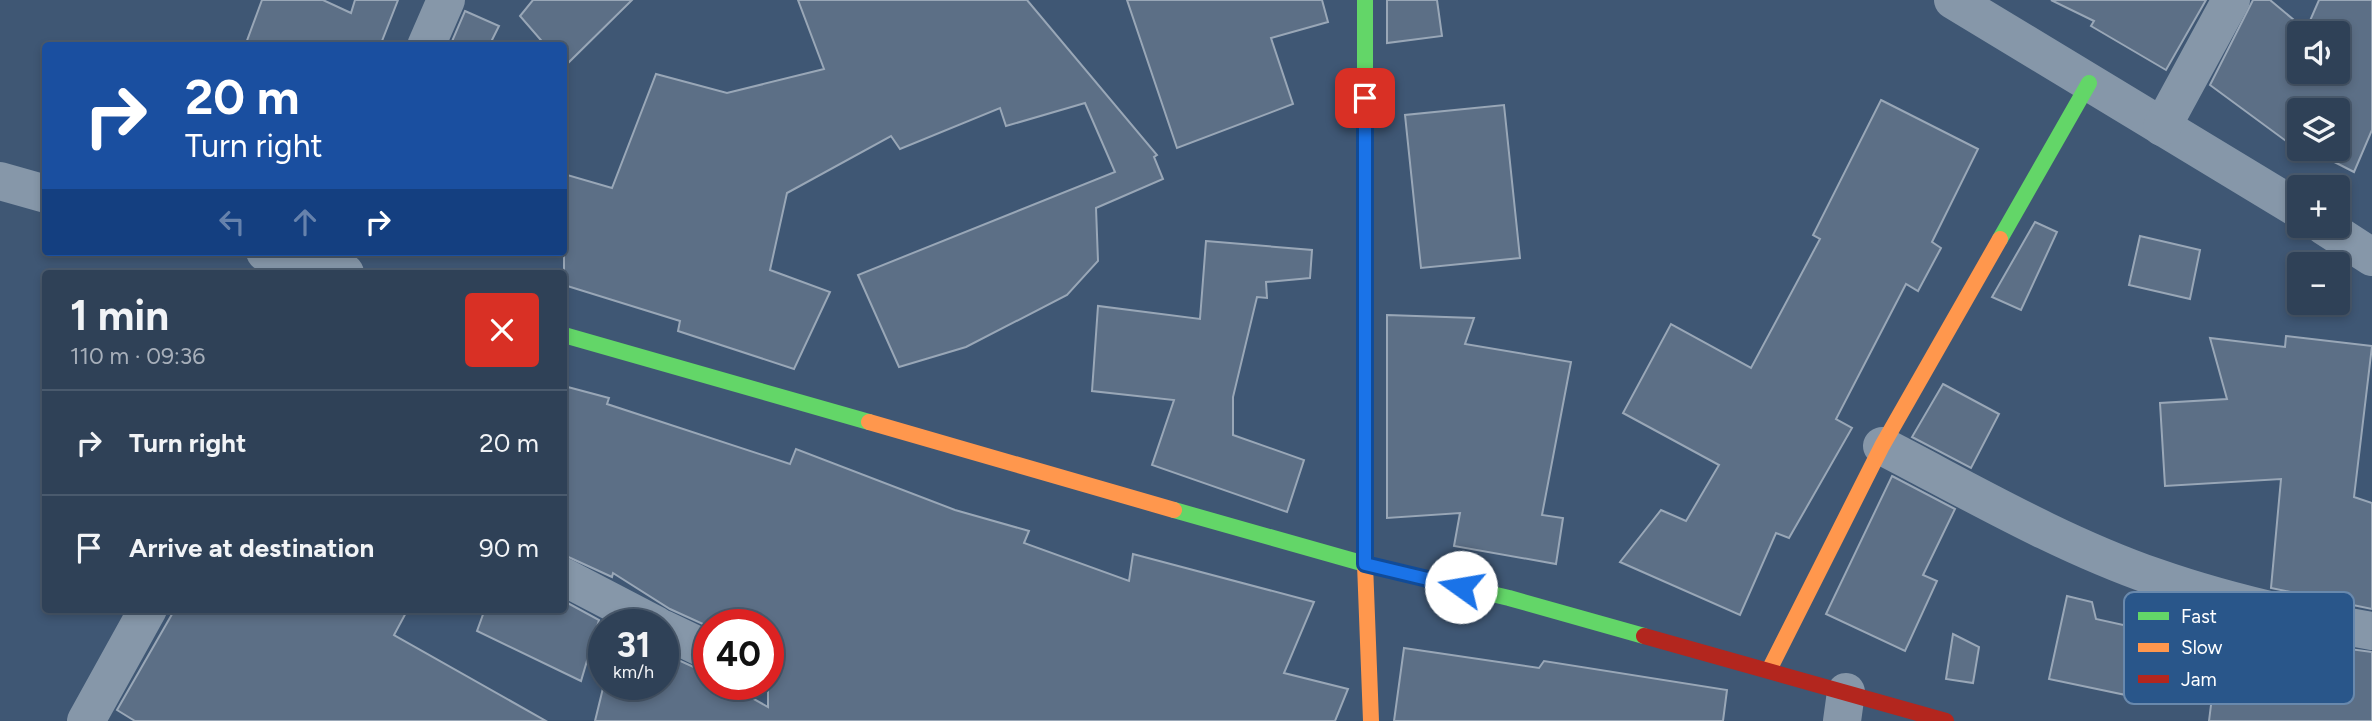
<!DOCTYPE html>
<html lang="en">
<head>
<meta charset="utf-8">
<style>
  :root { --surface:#2f4157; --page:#37485d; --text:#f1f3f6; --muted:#a7afba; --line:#4a5a6d }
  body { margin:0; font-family:Figtree,sans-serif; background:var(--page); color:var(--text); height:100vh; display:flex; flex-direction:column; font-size:26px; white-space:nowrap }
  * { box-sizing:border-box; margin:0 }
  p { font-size:23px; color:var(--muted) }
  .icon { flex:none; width:38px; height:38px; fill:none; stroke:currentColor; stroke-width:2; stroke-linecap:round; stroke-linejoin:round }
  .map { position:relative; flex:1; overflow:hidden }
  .drawer { position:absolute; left:42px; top:270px; width:525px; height:343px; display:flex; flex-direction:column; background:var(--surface); border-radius:7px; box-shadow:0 4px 10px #0003,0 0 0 2px var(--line) }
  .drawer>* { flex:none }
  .banner { position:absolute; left:42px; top:42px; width:525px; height:214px; border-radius:7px; box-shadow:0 4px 10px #0003,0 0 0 2px var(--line); background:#1a4fa0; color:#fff; overflow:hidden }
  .fabs { position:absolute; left:2287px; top:21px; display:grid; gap:14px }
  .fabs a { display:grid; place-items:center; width:63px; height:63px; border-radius:7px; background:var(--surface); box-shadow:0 4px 10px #0003,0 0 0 2px var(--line); font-size:35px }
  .speed { position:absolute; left:588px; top:609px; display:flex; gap:14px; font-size:35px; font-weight:700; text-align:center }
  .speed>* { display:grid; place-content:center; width:91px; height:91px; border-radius:50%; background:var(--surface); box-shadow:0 4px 10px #0003,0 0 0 2px var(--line); line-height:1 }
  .speed small { font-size:18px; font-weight:400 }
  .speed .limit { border:10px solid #d22; background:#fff; color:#111 }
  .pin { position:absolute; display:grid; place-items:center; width:60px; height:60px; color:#fff; margin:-30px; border-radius:14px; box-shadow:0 4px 10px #0006 }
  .me { position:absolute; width:77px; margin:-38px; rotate:283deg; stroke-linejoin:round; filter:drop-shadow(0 0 5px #0008) }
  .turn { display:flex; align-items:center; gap:24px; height:147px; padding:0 28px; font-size:32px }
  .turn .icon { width:91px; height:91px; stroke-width:2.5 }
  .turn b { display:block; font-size:49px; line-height:60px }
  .lanes { display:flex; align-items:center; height:66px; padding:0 28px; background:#0003; justify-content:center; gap:35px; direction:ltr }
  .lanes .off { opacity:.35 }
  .round { display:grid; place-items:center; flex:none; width:74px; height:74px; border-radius:7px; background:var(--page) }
  .head { display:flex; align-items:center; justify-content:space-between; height:119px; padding:0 28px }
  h1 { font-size:42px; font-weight:700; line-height:52px }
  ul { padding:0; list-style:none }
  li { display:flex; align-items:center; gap:21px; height:105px; padding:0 28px; border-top:2px solid var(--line) }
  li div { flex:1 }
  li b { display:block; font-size:26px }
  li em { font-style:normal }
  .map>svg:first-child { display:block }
  .building { fill:#5c6f86; stroke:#99a7b7; stroke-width:2; fill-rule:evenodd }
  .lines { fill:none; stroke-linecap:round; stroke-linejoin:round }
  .street { stroke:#8697a9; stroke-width:38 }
  .fast { stroke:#63d668; stroke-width:16 }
  .slow { stroke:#ff974d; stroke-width:16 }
  .jam { stroke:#b3261e; stroke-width:16 }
  .route-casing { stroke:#114b97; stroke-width:18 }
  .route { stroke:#1a73e8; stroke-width:12 }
  .key { fill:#29568a; stroke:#6989ad; stroke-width:2 }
  .key-label { font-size:19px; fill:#fff }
</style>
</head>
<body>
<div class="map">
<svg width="2372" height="721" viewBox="0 0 2372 721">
  <rect width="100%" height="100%" fill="#3f5774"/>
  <g class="building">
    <polygon points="262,0 323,0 351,13 355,0 398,0 380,46 245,46"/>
    <polygon points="533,0 632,0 564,67 564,46 546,46 520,16"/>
    <polygon points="798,0 1027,0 1157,155 1154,157 1163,179 1096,208 1098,261 1067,295 966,347 899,367 858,275 1115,172 1085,103 1006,126 1000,108 900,149 891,136 787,193 770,270 830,292 794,369 678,331 680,321 564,285 564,174 612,188 656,74 727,93 824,69"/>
    <polygon points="1127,0 1322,0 1328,22 1271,38 1293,104 1177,148"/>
    <polygon points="1387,0 1437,0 1442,36 1387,43"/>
    <polygon points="2051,0 2206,0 2166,70 2091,26 2094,21"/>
    <path d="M2253 0H2270L2306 30 2319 0H2372V130L2354 172 2309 149H2338V110H2300V144L2287 138 2286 141 2210 85ZM2300 33H2338V72H2300Z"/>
    <polygon points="465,11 499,26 489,46 450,46"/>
    <polygon points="1881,100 1978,149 1932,242 1941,248 1918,291 1906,284 1836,419 1852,428 1789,538 1776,533 1740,615 1620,562 1661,510 1686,521 1719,465 1623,413 1671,324 1751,368 1820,239 1813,235"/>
    <polygon points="1504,105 1520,258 1421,268 1405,115"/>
    <polygon points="2035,222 2057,232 2021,310 1992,297"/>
    <polygon points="2140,236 2200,250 2190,299 2129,285"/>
    <polygon points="1206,241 1312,250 1310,278 1266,282 1267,298 1257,297 1233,397 1233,435 1304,460 1287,512 1152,465 1174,400 1092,391 1098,306 1200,319"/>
    <polygon points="1387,315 1474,318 1465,344 1571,362 1542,515 1563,518 1556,564 1454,546 1460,513 1387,518"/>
    <polygon points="2286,336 2372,346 2354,497 2372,503 2372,609 2271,588 2281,479 2165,486 2160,403 2227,399 2210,338 2285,347"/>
    <polygon points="1943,384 1999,414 1971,468 1912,437"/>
    <polygon points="564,386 609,398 607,404 790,464 796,449 955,510 1029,531 1024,543 1129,581 1133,554 1314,602 1284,673 1348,689 1335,721 595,721 604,684 663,684 663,653 709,674 709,684 727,684 768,707 768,625 705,625 670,609 613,573 612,577 564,555"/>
    <polygon points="1892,476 1955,509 1923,575 1937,581 1905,651 1826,614"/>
    <polygon points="2067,596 2092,602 2096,619 2173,636 2177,616 2230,626 2223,657 2345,670 2350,649 2372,652 2372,721 2209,721 2215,673 2148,660 2140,698 2049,679"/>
    <polygon points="564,601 599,620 581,681 477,631 485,609 564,609"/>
    <polygon points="175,609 408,609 394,635 546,721 135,721 117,710"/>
    <polygon points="1953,634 1979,647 1973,683 1946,679"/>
    <polygon points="1404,648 1539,668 1544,661 1727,690 1723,721 1394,721"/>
  </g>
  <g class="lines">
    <g class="street">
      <polyline points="1953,0 2300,210"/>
      <polyline points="426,46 446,0"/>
      <polyline points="2162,127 2231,0"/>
      <polyline points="0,181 46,194"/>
      <polyline points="2324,226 2372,257"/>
      <polyline points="265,252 345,273"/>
      <path d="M1882 446C1971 492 2060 544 2155 577 2226 602 2298 618 2372 631"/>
      <polyline points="564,577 656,625"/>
      <polyline points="663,629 709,651"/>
      <polyline points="86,721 148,609"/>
      <polyline points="1842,721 1846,692"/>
    </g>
    <g class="fast">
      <polyline points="1365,0 1365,389"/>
      <polyline points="2000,239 2089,83"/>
      <polyline points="564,335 869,422"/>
      <polyline points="1174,510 1365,564 1509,598 1644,636"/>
    </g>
    <g class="slow">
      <polyline points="1365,389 1365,564 1371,721"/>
      <polyline points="869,422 1174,510"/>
      <polyline points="1769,670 1882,446 2000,239"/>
    </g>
    <polyline class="jam" points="1644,636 1946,721"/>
  </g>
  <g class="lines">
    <g class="route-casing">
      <polyline id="route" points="1365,98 1365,564 1461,587"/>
    </g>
    <use href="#route" class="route"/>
  </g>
  <rect x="2124" y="592" width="230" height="112" rx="10" class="key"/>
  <rect x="2138" y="612" width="31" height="8" fill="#63d668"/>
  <rect x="2138" y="643" width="31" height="9" fill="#ff974d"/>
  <rect x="2138" y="675" width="31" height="8" fill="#b3261e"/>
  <g class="key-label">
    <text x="2181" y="623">Fast</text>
    <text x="2181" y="654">Slow</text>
    <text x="2181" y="686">Jam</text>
  </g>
</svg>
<div class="fabs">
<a><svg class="icon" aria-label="sound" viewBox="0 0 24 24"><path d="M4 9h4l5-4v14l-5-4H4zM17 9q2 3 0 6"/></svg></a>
<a><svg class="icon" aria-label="layers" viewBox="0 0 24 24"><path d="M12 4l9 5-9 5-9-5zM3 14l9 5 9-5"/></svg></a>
<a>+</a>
<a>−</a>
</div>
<div class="speed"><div>31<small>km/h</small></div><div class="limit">40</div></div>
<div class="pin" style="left:1365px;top:98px;background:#d93025"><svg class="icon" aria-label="arrive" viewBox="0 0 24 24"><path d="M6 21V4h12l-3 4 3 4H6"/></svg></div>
<svg class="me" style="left:1461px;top:587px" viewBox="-20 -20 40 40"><circle r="19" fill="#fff"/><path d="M0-13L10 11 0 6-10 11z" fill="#1a73e8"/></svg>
<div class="banner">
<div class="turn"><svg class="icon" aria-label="right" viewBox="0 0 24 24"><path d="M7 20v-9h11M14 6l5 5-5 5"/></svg><div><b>20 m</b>Turn right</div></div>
<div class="lanes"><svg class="icon off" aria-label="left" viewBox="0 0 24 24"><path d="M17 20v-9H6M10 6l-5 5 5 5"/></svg><svg class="icon off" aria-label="ahead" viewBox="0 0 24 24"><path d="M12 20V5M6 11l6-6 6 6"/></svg><svg class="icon" aria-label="right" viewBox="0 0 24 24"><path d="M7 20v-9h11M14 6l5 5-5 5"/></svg></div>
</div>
<section class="drawer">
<div class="head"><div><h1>1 min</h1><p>110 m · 09:36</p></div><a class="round" style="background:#d93025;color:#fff"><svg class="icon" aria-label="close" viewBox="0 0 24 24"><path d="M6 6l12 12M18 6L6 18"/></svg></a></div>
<ul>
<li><svg class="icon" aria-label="right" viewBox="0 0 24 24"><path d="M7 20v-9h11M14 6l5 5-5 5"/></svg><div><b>Turn right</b></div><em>20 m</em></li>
<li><svg class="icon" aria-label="arrive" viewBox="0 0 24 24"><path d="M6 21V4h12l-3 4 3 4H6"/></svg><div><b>Arrive at destination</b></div><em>90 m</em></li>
</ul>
</section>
</div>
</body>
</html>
